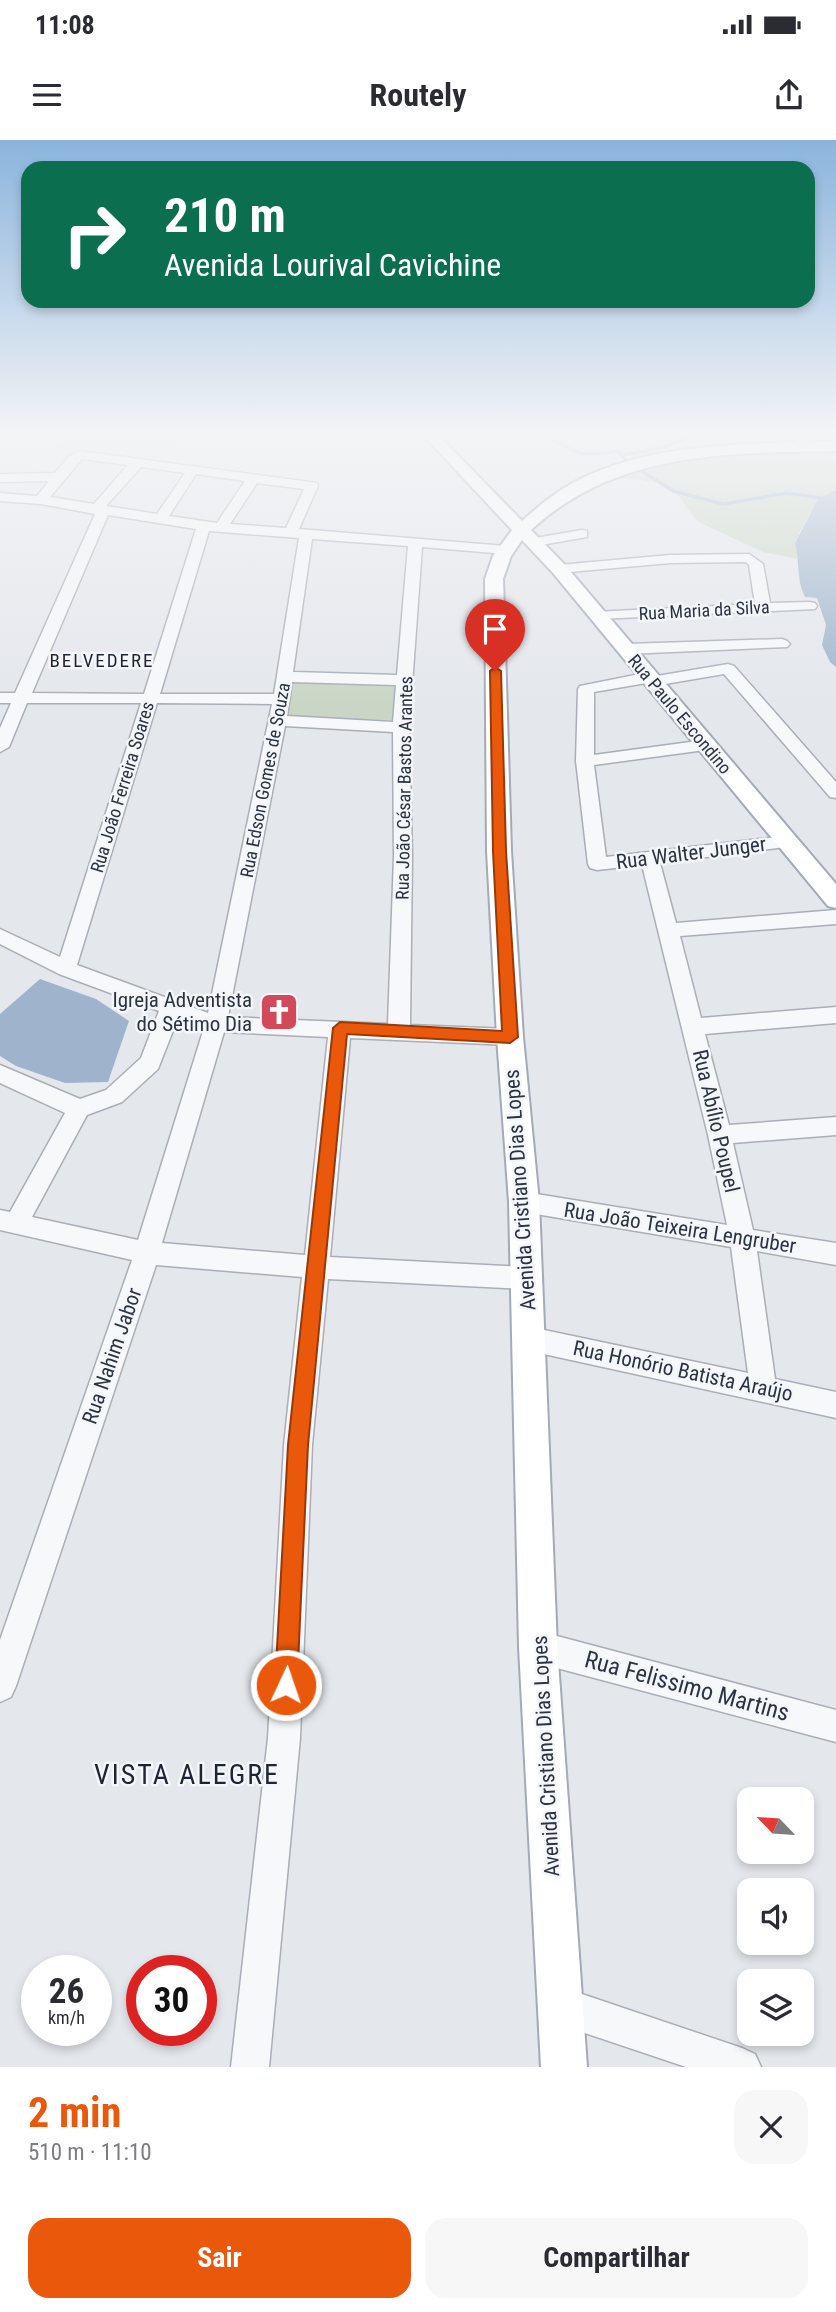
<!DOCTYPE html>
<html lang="pt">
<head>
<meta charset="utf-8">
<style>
  :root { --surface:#fff; --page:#f7f7f7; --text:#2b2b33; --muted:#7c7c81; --accent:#ea580c }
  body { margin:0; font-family:"Roboto Condensed",sans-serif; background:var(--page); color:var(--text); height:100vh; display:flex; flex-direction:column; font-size:26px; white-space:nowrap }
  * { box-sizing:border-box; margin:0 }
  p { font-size:23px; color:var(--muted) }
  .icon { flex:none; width:38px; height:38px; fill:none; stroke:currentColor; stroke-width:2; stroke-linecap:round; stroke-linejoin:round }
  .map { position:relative; height:1927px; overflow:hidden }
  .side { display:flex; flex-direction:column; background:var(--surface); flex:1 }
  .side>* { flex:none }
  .guide { position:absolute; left:21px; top:21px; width:794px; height:147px; border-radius:21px; box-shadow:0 4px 10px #0003; background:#0b6e4f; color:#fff; overflow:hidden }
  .needle { width:46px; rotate:295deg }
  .fabs { position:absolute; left:737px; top:1647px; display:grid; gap:14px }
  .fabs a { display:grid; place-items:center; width:77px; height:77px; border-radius:14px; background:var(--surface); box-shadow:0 4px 10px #0003; font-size:35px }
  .speed { position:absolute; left:21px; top:1815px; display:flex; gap:14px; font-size:35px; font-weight:700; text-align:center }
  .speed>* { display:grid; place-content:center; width:91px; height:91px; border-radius:50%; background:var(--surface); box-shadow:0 4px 10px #0003; line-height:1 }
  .speed small { font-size:18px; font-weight:400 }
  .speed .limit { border:10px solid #d22; background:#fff; color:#111 }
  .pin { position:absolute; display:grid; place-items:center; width:60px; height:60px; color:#fff; margin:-72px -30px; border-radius:50% 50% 50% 0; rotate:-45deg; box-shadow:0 0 7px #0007 }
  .pin .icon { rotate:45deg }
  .me { position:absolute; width:77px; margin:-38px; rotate:3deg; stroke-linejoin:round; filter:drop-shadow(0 0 5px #0008) }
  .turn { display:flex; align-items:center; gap:24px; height:147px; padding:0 28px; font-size:32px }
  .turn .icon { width:91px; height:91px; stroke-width:2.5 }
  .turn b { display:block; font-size:49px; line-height:60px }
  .round { display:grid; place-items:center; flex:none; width:74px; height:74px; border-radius:21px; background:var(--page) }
  .head { display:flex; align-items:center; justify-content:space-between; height:119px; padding:0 28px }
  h1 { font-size:42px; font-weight:700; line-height:52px; color:var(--accent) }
  .button { display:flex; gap:14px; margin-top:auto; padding:14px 28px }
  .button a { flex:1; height:80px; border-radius:21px; background:var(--accent); color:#fff; font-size:28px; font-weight:700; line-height:80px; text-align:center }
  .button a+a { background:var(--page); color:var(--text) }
  .status { display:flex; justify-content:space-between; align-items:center; height:49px; padding:0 35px; background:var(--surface); direction:ltr }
  .status svg { height:19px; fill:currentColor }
  header { display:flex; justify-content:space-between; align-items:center; height:91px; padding:0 28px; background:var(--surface); font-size:32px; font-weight:700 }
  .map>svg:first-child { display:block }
  .green { fill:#c9d6c5 }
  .water { fill:#9fb4cc }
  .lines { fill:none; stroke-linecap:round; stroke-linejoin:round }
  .stream { stroke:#9fb4cc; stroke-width:3.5 }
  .minor-casing { stroke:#a9aeb7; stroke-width:3 }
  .major-casing { stroke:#a3abb8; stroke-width:4 }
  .minor { fill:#f7f8fa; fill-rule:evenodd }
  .major { fill:#fff; fill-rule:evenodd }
  .route { fill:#ea580c; stroke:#983908; stroke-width:2 }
  .labels { text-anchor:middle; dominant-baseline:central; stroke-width:5; stroke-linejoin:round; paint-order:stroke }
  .far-street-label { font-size:18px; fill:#2b3445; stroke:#f4f6f9 }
  .far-neighbourhood-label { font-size:19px; letter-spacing:2px; fill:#1d2536; stroke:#f4f6f9 }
  .street-label { font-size:21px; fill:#2b3445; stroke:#f4f6f9 }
  .poi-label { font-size:21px; fill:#2b3445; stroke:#f4f6f9; text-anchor:end }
  .near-street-label { font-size:24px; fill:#2b3445; stroke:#f4f6f9 }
  .near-neighbourhood-label { font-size:28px; letter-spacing:2px; fill:#1d2536; stroke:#f4f6f9 }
</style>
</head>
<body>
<div class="status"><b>11:08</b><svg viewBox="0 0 49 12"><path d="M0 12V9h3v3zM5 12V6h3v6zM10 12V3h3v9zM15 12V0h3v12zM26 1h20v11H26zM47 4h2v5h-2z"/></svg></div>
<header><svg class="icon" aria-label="menu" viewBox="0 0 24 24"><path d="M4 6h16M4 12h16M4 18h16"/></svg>Routely<svg class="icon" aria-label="share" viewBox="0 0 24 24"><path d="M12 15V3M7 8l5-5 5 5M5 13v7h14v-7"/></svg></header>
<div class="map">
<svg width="836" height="1927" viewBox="0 0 836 1927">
  <rect width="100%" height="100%" fill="#e4e7ec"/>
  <g class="green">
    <polygon points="66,295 190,295 170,309 147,305 56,308"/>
    <path d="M836 310V350L818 359 801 389 795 403 799 419 763 412 703 384C690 376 687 366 678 355 663 339 628 339 608 336L704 315Z"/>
    <polygon points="292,540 396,543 392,580 284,577"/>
  </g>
  <g class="water">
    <path d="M836 350V527L830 522 822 505 826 485 817 458 805 457C796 440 800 421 795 403L818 359Z"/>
    <polygon points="40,839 96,859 129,881 108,942 65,943 16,926 0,916 0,874"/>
  </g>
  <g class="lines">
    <g class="stream">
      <path d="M546 295C579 315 580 317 618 311L627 322"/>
      <polyline points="622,315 665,307 692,295"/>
      <polyline points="637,328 673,351 723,364 787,353 836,360"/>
    </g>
    <g class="minor-casing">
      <g id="minor">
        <polygon points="784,295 800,295 821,306 815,310 811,309"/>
        <path d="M80 311 317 343 318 346 299 389 506 406 513 410 506 414 422 407 409 587 412 716 410 885 510 889 518 891 521 897 518 903 510 905 350 898 330 1117 526 1127 535 1130 539 1138 535 1146 526 1149 328 1139 312 1305 300 1598 269 1927H231L268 1598 284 1305 302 1137 156 1125 16 1546 11 1557 0 1562V1500L132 1120 0 1090V1070L10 1072 65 973 0 943V925L80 959 106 950 141 918 159 871 59 834 0 804V789L60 817 141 563H27L9 607 0 612V588L11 563H0V553H15L95 374 41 364 0 361V353L37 356 49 341 0 342V334L55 333 69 316ZM82 319 128 325 94 364 50 357ZM141 327 185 333 157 374 106 366ZM196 334 245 341 217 383 169 376ZM257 343 304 349 286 388 230 384ZM108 375 196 389 144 554 32 553ZM209 391 299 398 274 554H160ZM312 399 408 406 397 535 293 532ZM292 542 396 545 393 582 287 576ZM157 563 272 564 208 873 77 825ZM285 586 393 592 394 716 388 884 228 877ZM178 878 204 888 138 1100 32 1077 87 975 122 962 158 929ZM224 892 328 897 305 1115 162 1103Z"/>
        <polygon points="582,390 587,391 587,397 535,406 528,402 535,398"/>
        <polygon points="749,414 763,424 770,463 810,462 815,463 817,466 815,469 599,479 592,475 594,472 755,464 749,425 746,422 670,423 559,433 552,429 559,425 670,415"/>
        <polygon points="782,499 787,501 790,504 787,507 626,514 618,509 626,504"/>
        <polygon points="728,524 734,526 836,642 836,658 830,657 724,534 653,546 646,543 594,552 594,615 705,600 714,605 705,610 594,625 606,717 786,696 793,698 795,702 793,706 660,723 676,783 836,770 836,784 680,796 701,878 836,867 836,883 705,894 729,985 836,977 836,995 733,1003 753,1090 836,1103 836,1125 757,1111 775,1239 836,1252 836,1278 530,1211 521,1207 517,1199 521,1191 530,1187 748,1233 731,1107 524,1072 515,1069 512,1062 515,1055 524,1052 727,1085 708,995 642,725 597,730 590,728 588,724 576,621 578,549 580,546 650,532 657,536"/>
        <polygon points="538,1491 836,1570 836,1602 538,1523 527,1518 522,1507 527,1496"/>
        <polygon points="561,1847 742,1908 755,1914 761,1927 686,1927 561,1885 548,1879 542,1866 548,1853"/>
      </g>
    </g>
    <g class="major-casing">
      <path id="major" d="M423 295H438L522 381C531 373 541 364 551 357 626 301 746 304 836 301V311C727 313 616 311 531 390L565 425 836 744V768L828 766 553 433 522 400 511 416 503 439 511 711 523 897 539 1062 557 1507 587 1927H541L519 1507 509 1062 497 897 487 711 485 439 493 416 512 390Z"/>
    </g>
    <use href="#minor" class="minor"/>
    <use href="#major" class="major"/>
  </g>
  <linearGradient id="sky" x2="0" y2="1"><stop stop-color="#8bb4dd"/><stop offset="0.52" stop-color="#f3f4f6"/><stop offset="1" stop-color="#f3f4f6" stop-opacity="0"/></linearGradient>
  <rect width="836" height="565" fill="url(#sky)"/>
  <polygon class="route" points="495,527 501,531 506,711 518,897 510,903 347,894 308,1305 297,1545 294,1553 286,1556 278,1553 275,1545 288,1305 333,888 340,882 502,891 493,711 490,531"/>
  <defs>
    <g id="church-square" transform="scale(2.0125)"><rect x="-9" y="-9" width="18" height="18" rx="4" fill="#d1495b" stroke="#f4f6f9"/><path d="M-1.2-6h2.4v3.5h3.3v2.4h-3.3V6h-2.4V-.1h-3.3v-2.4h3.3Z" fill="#fff"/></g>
  </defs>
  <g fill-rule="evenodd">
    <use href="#church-square" x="279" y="872"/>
  </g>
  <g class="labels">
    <g class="far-street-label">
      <text transform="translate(704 470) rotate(-3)">Rua Maria da Silva</text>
      <text transform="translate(680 574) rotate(50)">Rua Paulo Escondino</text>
      <text transform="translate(265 640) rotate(-79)">Rua Edson Gomes de Souza</text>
      <text transform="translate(122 647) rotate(-73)">Rua João Ferreira Soares</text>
      <text transform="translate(404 648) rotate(-89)">Rua João César Bastos Arantes</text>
    </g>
    <g class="far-neighbourhood-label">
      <text x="102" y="520">BELVEDERE</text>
    </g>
    <g class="street-label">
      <text transform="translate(691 713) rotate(-7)">Rua Walter Junger</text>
      <text transform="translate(716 981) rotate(77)">Rua Abílio Poupel</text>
      <text transform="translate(520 1050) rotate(-94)">Avenida Cristiano Dias Lopes</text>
      <text transform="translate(680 1088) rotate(9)">Rua João Teixeira Lengruber</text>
      <text transform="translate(112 1216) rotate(-71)">Rua Nahim Jabor</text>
      <text transform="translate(683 1231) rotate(12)">Rua Honório Batista Araújo</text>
      <text transform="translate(546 1616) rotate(-93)">Avenida Cristiano Dias Lopes</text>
    </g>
    <g class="poi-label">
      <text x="252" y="860">Igreja Adventista<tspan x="252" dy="24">do Sétimo Dia</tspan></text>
    </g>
    <g class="near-street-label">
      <text transform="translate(687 1546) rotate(15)">Rua Felissimo Martins</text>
    </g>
    <g class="near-neighbourhood-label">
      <text x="187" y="1634">VISTA ALEGRE</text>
    </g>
  </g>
</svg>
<div class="fabs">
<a><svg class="needle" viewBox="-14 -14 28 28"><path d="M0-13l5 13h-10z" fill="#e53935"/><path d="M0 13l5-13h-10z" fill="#7c7c81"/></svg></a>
<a><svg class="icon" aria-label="sound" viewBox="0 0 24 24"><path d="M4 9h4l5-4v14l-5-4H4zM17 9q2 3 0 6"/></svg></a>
<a><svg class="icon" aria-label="layers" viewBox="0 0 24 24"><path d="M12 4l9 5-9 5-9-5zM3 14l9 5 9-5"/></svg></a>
</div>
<div class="speed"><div>26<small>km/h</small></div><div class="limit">30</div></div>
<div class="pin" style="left:495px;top:531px;background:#d93025"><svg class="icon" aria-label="arrive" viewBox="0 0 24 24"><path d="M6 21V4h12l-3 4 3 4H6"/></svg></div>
<svg class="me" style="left:286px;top:1545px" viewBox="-20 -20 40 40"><circle r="17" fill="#ea580c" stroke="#fff" stroke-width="3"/><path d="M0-11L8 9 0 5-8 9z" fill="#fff"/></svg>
<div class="guide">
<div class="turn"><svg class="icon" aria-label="right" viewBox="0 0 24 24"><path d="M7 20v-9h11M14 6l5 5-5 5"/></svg><div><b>210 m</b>Avenida Lourival Cavichine</div></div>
</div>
</div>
<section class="side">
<div class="head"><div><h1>2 min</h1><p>510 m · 11:10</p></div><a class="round"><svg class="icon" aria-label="close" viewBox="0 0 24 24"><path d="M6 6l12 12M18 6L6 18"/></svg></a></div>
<div class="button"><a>Sair</a><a>Compartilhar</a></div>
</section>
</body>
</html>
